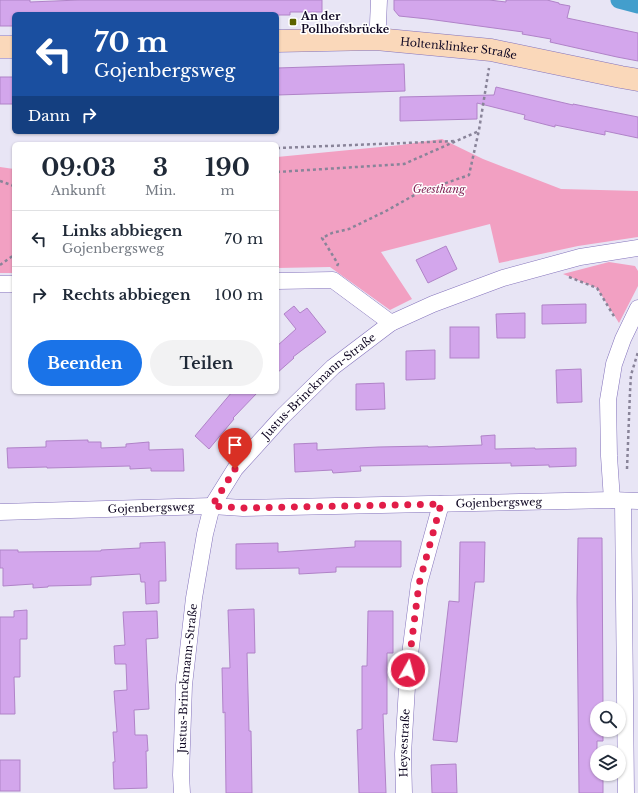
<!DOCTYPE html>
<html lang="de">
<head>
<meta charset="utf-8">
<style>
  :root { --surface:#fff; --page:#f2f2f3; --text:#1f2937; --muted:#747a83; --line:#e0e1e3; --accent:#1a73e8 }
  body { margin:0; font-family:"Libre Baskerville",serif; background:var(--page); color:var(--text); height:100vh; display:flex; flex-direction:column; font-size:15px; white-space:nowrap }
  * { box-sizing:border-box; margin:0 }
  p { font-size:13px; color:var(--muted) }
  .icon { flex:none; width:22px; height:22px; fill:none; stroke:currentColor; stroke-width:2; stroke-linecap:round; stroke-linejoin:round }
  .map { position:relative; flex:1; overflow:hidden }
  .details { position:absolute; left:12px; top:142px; width:267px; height:252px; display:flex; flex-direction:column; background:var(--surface); border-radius:6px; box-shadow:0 1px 3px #0004 }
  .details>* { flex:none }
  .guide { position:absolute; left:12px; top:12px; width:267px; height:122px; border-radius:6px; box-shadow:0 1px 3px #0004; background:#1a4fa0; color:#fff; overflow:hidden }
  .buttons { position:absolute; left:590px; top:701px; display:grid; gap:8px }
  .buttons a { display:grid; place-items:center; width:36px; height:36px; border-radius:50%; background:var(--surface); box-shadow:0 1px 3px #0004; font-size:20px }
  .pin { position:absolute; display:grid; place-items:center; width:34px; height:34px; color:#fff; margin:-41px -17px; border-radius:50% 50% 50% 0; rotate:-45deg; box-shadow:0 0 4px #0007 }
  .pin .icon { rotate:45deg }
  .me { position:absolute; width:44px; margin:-22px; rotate:7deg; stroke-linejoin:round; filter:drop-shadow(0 0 3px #0008) }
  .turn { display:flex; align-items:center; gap:14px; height:84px; padding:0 16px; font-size:18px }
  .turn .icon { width:52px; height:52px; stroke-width:2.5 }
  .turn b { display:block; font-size:28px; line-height:34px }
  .then { display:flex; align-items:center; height:38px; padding:0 16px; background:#0003; gap:8px; font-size:15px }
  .eta { display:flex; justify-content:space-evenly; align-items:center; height:68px; text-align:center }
  .eta b { font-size:24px; font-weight:700; line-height:28px }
  .button { display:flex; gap:8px; margin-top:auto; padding:8px 16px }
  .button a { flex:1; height:46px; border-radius:24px; background:var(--accent); color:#fff; font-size:16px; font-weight:700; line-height:46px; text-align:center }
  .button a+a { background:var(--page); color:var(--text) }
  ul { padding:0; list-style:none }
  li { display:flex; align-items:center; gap:12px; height:56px; padding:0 16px; border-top:1px solid var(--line) }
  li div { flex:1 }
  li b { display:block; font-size:15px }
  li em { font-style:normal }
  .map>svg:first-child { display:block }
  .green { fill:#f2a0c2 }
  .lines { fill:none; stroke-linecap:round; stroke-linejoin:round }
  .canal { stroke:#439ecc; stroke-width:17 }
  .building { fill:#d3a6ec; stroke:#b083c8 }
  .minor-casing { stroke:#8473bc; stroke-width:17 }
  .secondary-casing { stroke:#8473bc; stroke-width:23 }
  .path { stroke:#898499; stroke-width:2.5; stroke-dasharray:3 3; stroke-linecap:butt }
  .minor { stroke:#fff; stroke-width:16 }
  .secondary { stroke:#fad8ba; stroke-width:22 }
  .route { stroke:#e11d48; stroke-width:7; stroke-dasharray:0 12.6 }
  .poi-dot { fill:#5d6300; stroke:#fff; stroke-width:1.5 }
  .labels { text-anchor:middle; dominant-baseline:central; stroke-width:3; stroke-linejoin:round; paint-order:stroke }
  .poi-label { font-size:11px; font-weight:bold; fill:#100823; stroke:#fff; text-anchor:start }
  .street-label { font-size:11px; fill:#100823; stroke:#fff }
  .park-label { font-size:11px; font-style:italic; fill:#7f1f51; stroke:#fff }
</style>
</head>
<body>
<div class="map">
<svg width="638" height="793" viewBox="0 0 638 793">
  <rect width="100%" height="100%" fill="#e8e5f5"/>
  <g class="green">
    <polygon points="442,139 483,159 561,189 638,191 638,237 578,246 499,263 490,224 381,252 412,299 390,310 330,267 277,268 277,157 401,145"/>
    <polygon points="0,167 14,169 14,273 0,273"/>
    <polygon points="609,262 635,266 638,271 638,286 619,323 597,288 563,274"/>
  </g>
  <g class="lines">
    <polyline class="canal" points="619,0 638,5"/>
  </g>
  <g class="building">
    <polygon points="0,0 30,0 30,2 79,0 322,0 322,12 290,12 290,15 277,15 277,14 14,14 14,26 0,26"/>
    <polygon points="394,0 489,0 506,2 506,0 547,0 559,3 559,4 570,6 567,18 638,33 638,61 617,57 550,42 551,39 522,34 523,32 428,19 399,16 394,10"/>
    <polygon points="404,64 405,91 277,95 277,68"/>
    <rect x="0" y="77" width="14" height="27"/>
    <polygon points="496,87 573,105 573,104 638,117 638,138 605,131 605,135 555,125 555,127 524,119 525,115 477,103 477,119 400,121 400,97 494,95"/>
    <polygon points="446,246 457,269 428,283 416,260"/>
    <polygon points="586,304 586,323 542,324 542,305"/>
    <polygon points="294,306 300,313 307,308 326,332 293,357 294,358 277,373 277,346 296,329 284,314"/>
    <polygon points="525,313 525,338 497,338 496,314"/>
    <rect x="450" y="327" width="29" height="31"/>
    <polygon points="435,350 435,379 406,380 406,351"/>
    <polygon points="581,369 582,402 557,403 556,370"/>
    <polygon points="384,383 385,409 356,410 356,384"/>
    <polygon points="232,392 258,392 233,418 234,419 209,449 195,436"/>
    <polygon points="495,435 495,449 535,448 535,449 576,448 576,466 549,467 549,465 511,466 511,463 360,466 361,471 333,473 332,470 295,472 294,444 317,443 317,450 378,447 428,446 428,447 482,445 481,436"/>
    <polygon points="88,440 88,442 101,442 101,448 126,447 126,444 149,442 149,450 183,449 184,471 151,471 151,468 130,469 130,466 47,468 47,467 8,468 7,448 46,447 46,441"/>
    <polygon points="578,538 602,538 603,708 597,708 597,730 603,730 603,741 597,741 597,774 603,774 603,793 579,793 577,598"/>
    <polygon points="355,541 401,541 401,567 336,567 336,572 299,574 299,568 236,569 236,544 278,543 278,552 355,547"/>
    <polygon points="165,542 166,581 159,581 159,603 146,604 145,582 141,582 140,574 91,577 91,585 48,586 48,587 33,588 33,584 3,586 3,568 0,568 0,550 18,550 18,552 101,551 101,550 140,548 140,543"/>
    <polygon points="460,542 485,542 484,582 475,582 457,742 433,740 449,601 459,602"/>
    <polygon points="254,609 255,653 247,653 249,731 251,731 252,793 226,793 225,712 223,713 222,668 230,668 228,610"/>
    <polygon points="27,610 27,639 20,639 20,677 14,677 15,714 0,714 0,617 14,617 14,611"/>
    <polygon points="157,611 158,638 146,639 149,709 134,710 135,735 147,735 148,751 146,751 147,788 114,789 113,762 115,762 113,732 117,732 114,691 127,690 126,664 115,664 114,646 125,645 123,612"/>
    <polygon points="368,611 393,611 393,653 387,653 387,714 383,714 386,793 359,793 357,730 362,729 362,666 367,666"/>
    <rect x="0" y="760" width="20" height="31"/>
    <polygon points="456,764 457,793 432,793 431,765"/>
  </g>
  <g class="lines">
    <g class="minor-casing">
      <g id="minor">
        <polyline points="376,39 378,24 379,0"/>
        <polyline points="277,281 333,280 391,323"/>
        <polyline points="0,284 14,284"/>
        <polyline points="612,500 609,456 608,400 614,364 623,339 638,308"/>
        <polyline points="623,501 626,793"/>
        <path id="s1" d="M0 512 212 506 243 508 612 500 638 501"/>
        <path id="s2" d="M182 793 181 775 184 685 194 598 205 534 212 506 235 469 282 417 333 367 391 323 433 304 503 278 580 257 638 248"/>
        <path id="s3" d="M404 793 403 754 408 670 419 584 441 504"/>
      </g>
    </g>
    <g class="secondary-casing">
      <g id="secondary">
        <path id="s4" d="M277 41 376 39 491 50 621 77 638 80"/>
        <polyline points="0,47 14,47"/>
      </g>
    </g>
    <g class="path">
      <polyline points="277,148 455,141"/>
      <polyline points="277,172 404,164 479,131"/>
      <polyline points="0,181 14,186"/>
      <polyline points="0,265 14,255"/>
      <polyline points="337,266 338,264 322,238 332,233 349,229 386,211 418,193 469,175 479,130 489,68"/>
      <polyline points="569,277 597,288 615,318"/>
      <polyline points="627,469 630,392 631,375 638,352"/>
    </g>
    <use href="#minor" class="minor"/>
    <use href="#secondary" class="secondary"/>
  </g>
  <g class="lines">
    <polyline class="route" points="235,469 212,506 243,508 441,504 419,584 408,670"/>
  </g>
  <rect class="poi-dot" x="289" y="18" width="8" height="8" rx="2"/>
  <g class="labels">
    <g class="poi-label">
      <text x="301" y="16">An der<tspan x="301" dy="13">Pollhofsbrücke</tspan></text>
    </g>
    <g class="street-label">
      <text stroke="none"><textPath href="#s4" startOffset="182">Holtenklinker Straße</textPath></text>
      <text stroke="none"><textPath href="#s2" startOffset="451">Justus-Brinckmann-Straße</textPath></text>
      <text stroke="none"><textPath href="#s1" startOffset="499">Gojenbergsweg</textPath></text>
      <text stroke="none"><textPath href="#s1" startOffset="151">Gojenbergsweg</textPath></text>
      <text stroke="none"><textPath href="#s2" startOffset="115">Justus-Brinckmann-Straße</textPath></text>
      <text stroke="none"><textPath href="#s3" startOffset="50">Heysestraße</textPath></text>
    </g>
    <g class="park-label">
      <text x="439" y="189">Geesthang</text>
    </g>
  </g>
</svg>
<div class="buttons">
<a><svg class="icon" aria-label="search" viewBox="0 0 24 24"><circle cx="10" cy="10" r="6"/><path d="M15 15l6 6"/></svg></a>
<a><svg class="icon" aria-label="layers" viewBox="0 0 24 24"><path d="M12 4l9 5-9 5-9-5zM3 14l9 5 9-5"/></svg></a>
</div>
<div class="pin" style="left:235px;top:469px;background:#d93025"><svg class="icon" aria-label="arrive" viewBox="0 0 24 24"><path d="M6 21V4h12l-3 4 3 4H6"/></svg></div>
<svg class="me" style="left:408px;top:670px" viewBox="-20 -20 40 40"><circle r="17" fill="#e11d48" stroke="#fff" stroke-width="3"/><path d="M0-11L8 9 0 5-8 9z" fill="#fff"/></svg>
<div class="guide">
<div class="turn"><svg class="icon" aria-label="left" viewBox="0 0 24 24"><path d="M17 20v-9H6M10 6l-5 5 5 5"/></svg><div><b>70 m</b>Gojenbergsweg</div></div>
<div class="then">Dann<svg class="icon" aria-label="right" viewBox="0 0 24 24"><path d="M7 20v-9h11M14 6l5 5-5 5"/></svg></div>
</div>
<section class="details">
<div class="eta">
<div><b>09:03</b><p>Ankunft</p></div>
<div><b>3</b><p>Min.</p></div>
<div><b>190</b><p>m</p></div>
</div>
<ul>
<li><svg class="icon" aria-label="left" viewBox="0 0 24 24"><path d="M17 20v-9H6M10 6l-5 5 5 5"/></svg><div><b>Links abbiegen</b><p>Gojenbergsweg</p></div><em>70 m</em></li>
<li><svg class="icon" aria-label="right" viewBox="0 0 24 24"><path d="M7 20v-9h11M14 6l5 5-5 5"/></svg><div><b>Rechts abbiegen</b></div><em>100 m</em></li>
</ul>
<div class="button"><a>Beenden</a><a>Teilen</a></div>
</section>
</div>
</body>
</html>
